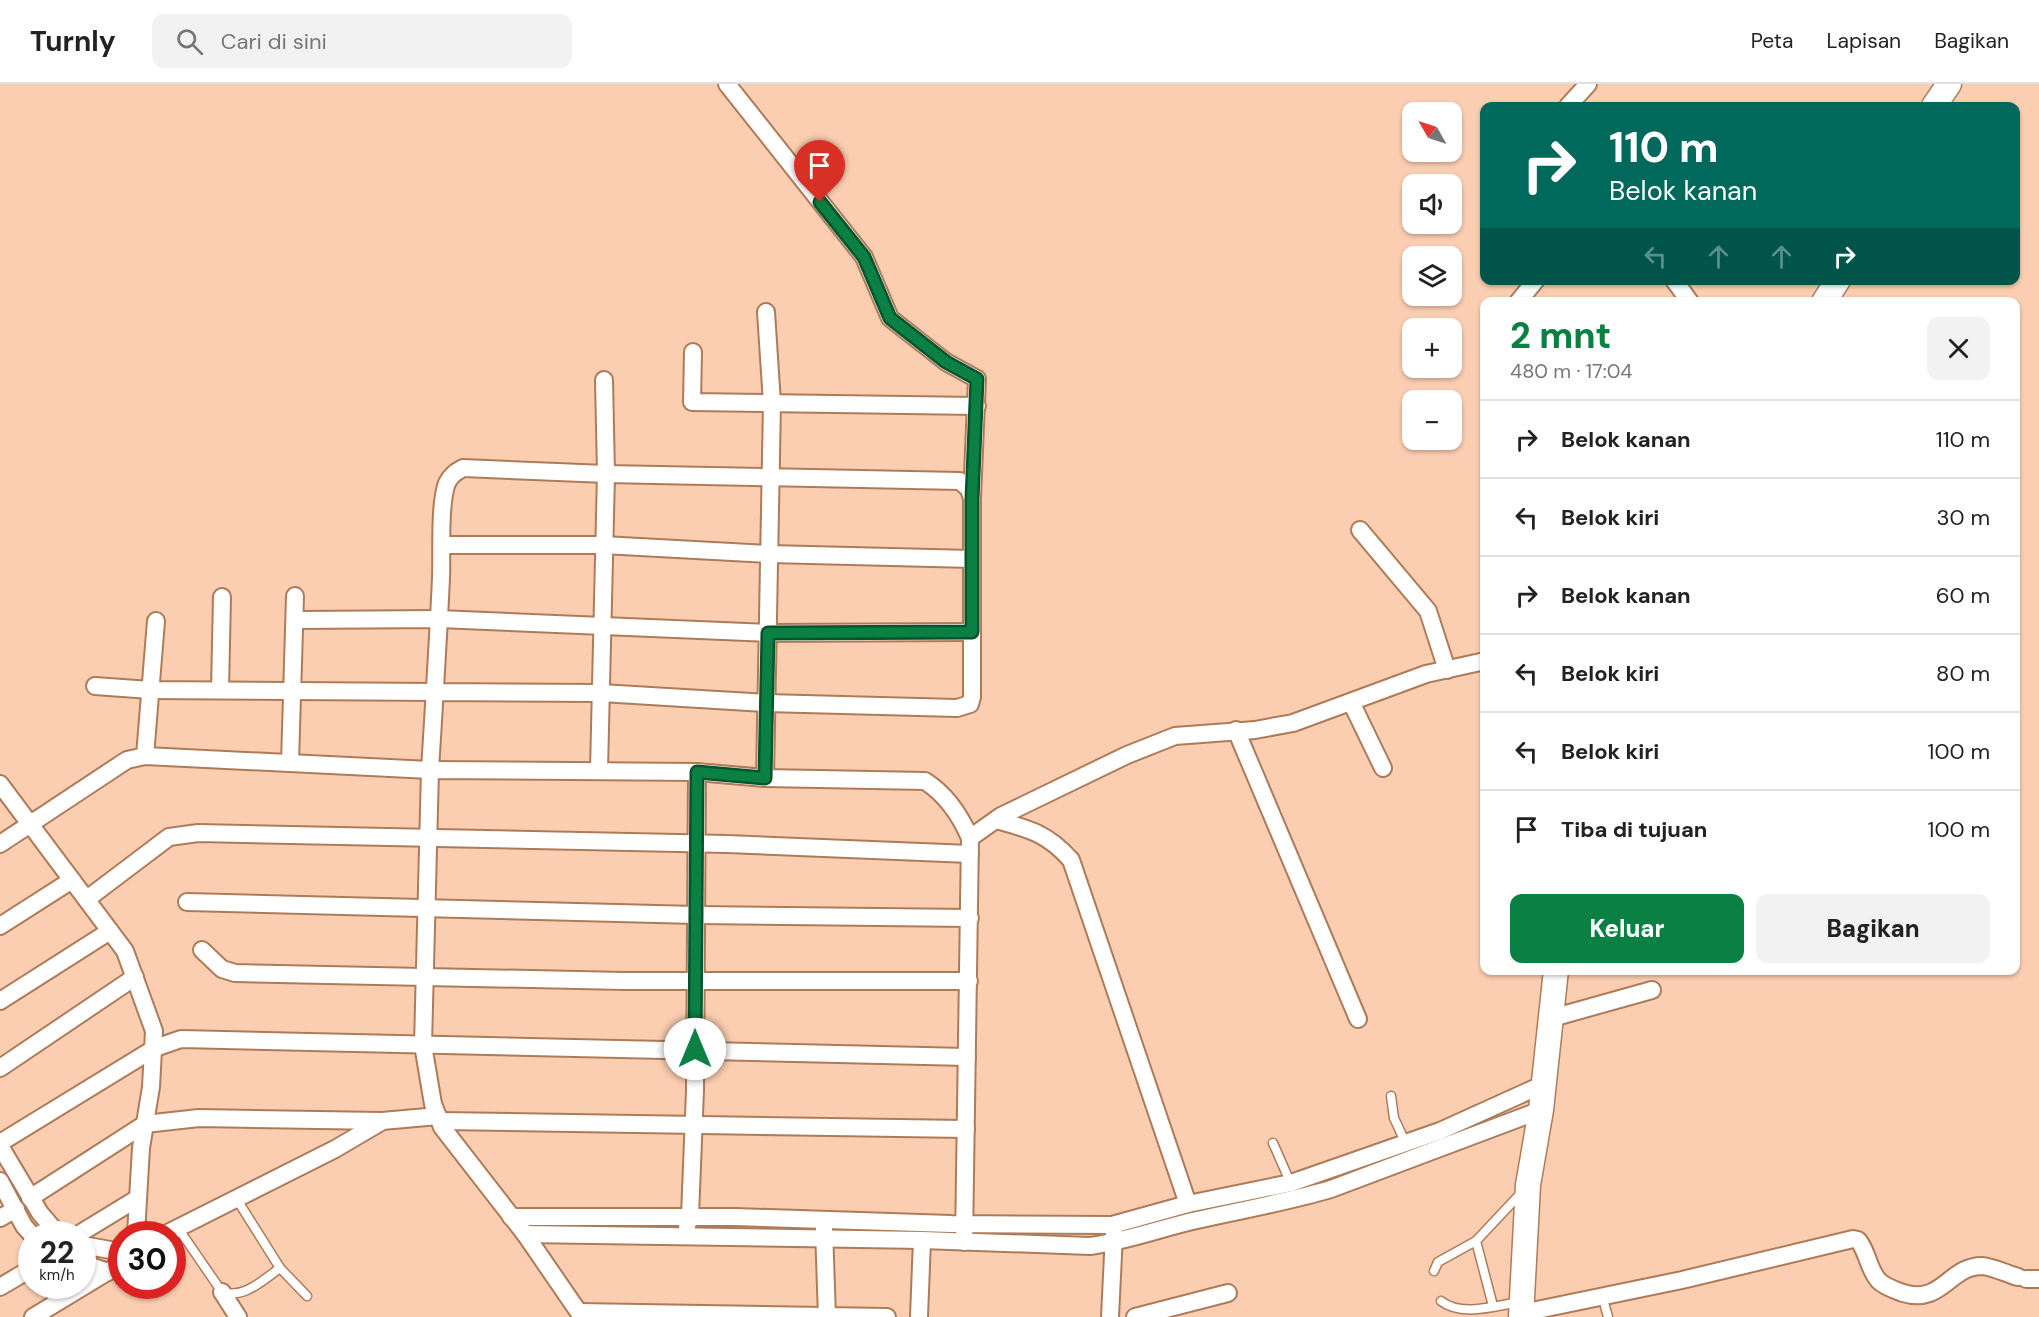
<!DOCTYPE html>
<html lang="id">
<head>
<meta charset="utf-8">
<style>
  :root { --surface:#fff; --page:#f2f2f2; --text:#222; --muted:#767676; --line:#e0e0e0; --accent:#0b8043 }
  body { margin:0; font-family:"DM Sans",sans-serif; background:var(--page); color:var(--text); height:100vh; display:flex; flex-direction:column; font-size:22px; white-space:nowrap }
  * { box-sizing:border-box; margin:0 }
  p { font-size:20px; color:var(--muted) }
  .icon { flex:none; width:33px; height:33px; fill:none; stroke:currentColor; stroke-width:2; stroke-linecap:round; stroke-linejoin:round }
  .map { position:relative; flex:1; overflow:hidden }
  .panel { position:absolute; left:1480px; top:213px; width:540px; height:678px; display:flex; flex-direction:column; background:var(--surface); border-radius:12px; box-shadow:0 2px 4px #0004 }
  .panel>* { flex:none }
  .banner { position:absolute; left:1480px; top:18px; width:540px; height:183px; border-radius:12px; box-shadow:0 2px 4px #0004; background:#00695c; color:#fff; overflow:hidden }
  .needle { width:39px; rotate:309deg }
  .fabs { position:absolute; left:1402px; top:18px; display:grid; gap:12px }
  .fabs a { display:grid; place-items:center; width:60px; height:60px; border-radius:12px; background:var(--surface); box-shadow:0 2px 4px #0004; font-size:30px }
  .speed { position:absolute; left:18px; top:1137px; display:flex; gap:12px; font-size:30px; font-weight:700; text-align:center }
  .speed>* { display:grid; place-content:center; width:78px; height:78px; border-radius:50%; background:var(--surface); box-shadow:0 2px 4px #0004; line-height:1 }
  .speed small { font-size:15px; font-weight:400 }
  .speed .limit { border:9px solid #d22; background:#fff; color:#111 }
  .pin { position:absolute; display:grid; place-items:center; width:51px; height:51px; color:#fff; margin:-62px -26px; border-radius:50% 50% 50% 0; rotate:-45deg; box-shadow:0 0 6px #0007 }
  .pin .icon { rotate:45deg }
  .me { position:absolute; width:66px; margin:-33px; rotate:0deg; stroke-linejoin:round; filter:drop-shadow(0 0 4px #0008) }
  .turn { display:flex; align-items:center; gap:21px; height:126px; padding:0 30px; font-size:27px }
  .turn .icon { width:78px; height:78px; stroke-width:2.5 }
  .turn b { display:block; font-size:42px; line-height:51px }
  .lanes { display:flex; align-items:center; height:57px; padding:0 30px; background:#0003; justify-content:center; gap:30px; direction:ltr }
  .lanes .off { opacity:.35 }
  .round { display:grid; place-items:center; flex:none; width:63px; height:63px; border-radius:12px; background:var(--page) }
  .headline { display:flex; align-items:center; justify-content:space-between; height:102px; padding:0 30px }
  h1 { font-size:36px; font-weight:800; line-height:45px; color:var(--accent) }
  .cta { display:flex; gap:12px; margin-top:auto; padding:12px 30px }
  .cta a { flex:1; height:69px; border-radius:12px; background:var(--accent); color:#fff; font-size:24px; font-weight:800; line-height:69px; text-align:center }
  .cta a+a { background:var(--page); color:var(--text) }
  ul { padding:0; list-style:none }
  li { display:flex; align-items:center; gap:18px; height:78px; padding:0 30px; border-top:2px solid var(--line) }
  li div { flex:1 }
  li b { display:block; font-size:22px }
  li em { font-style:normal }
  header { display:flex; align-items:center; gap:36px; box-sizing:border-box; height:84px; padding:0 30px; background:var(--surface); border-bottom:2px solid var(--line) }
  header strong { font-size:28px }
  nav { display:flex; gap:33px; margin-inline-start:auto; font-size:21px }
  .search { width:420px; height:54px; background:var(--page); display:flex; align-items:center; gap:15px; box-sizing:border-box; padding:0 21px; border-radius:12px; color:var(--muted); font-size:22px }
  .map>svg:first-child { display:block }
  .lines { fill:none; stroke-linecap:round; stroke-linejoin:round }
  .lane-casing { stroke:#ae7b59; stroke-width:11 }
  .street-casing { stroke:#ae7b59; stroke-width:20 }
  .secondary-casing { stroke:#ae7b59; stroke-width:27 }
  .lane { stroke:#fff; stroke-width:8 }
  .street { stroke:#fff; stroke-width:16 }
  .secondary { stroke:#fff; stroke-width:24 }
  .route-casing { stroke:#07532c; stroke-width:15 }
  .route { stroke:#0b8043; stroke-width:10 }
</style>
</head>
<body>
<header>
<strong>Turnly</strong>
<div class="search"><svg class="icon" aria-label="search" viewBox="0 0 24 24"><circle cx="10" cy="10" r="6"/><path d="M15 15l6 6"/></svg>Cari di sini</div>
<nav><a>Peta</a><a>Lapisan</a><a>Bagikan</a></nav>
</header>
<div class="map">
<svg width="2039" height="1233" viewBox="0 0 2039 1233">
  <rect width="100%" height="100%" fill="#fbceb1"/>
  <g class="lines">
    <g class="lane-casing">
      <g id="lane">
        <polyline points="1391,1012 1394,1034 1407,1062"/>
        <polyline points="1273,1059 1291,1100"/>
        <polyline points="236,1114 280,1184"/>
        <path d="M178 1144 222 1208C244 1215 263 1196 280 1184L307 1212"/>
        <polyline points="1476,1157 1493,1222"/>
        <polyline points="1434,1187 1438,1178 1476,1157 1522,1108"/>
        <polyline points="1602,1211 1608,1233"/>
        <path d="M1441 1217C1461 1233 1495 1222 1519 1218"/>
      </g>
    </g>
    <g class="street-casing">
      <g id="street">
        <polyline points="727,0 864,173 890,234 946,278 977,295 972,414"/>
        <polyline points="1568,22 1588,0"/>
        <polyline points="1674,196 1690,218"/>
        <polyline points="1518,218 1536,196"/>
        <polyline points="693,268 692,318 977,322"/>
        <polyline points="1360,446 1428,527 1447,586"/>
        <polyline points="442,461 603,461 769,470 972,475"/>
        <polyline points="296,536 439,535 768,549 972,548"/>
        <polyline points="220,606 222,513"/>
        <polyline points="1351,618 1383,684"/>
        <polyline points="1236,646 1358,935"/>
        <polyline points="145,672 156,537"/>
        <polyline points="290,679 295,512"/>
        <polyline points="599,687 606,390 604,296"/>
        <polyline points="765,694 772,319 766,228"/>
        <polyline points="0,700 125,867 154,947 151,1003 141,1064 136,1150"/>
        <path d="M996 736C1029 745 1047 749 1071 776L1188 1120"/>
        <polyline points="970,754 1001,732 1127,671 1175,652 1255,646 1293,639 1426,590 1485,577"/>
        <path d="M0 760 127 676 145 672 430 686C434 622 438 558 441 494 442 470 439 420 447 399 451 391 456 388 463 384L606 390 960 397 969 405 972 415V613L970 620 957 624 766 619 601 609 150 606 95 602"/>
        <polyline points="87,815 169,753 198,749 727,760 970,770"/>
        <polyline points="187,818 696,831 970,834"/>
        <polyline points="0,842 72,796"/>
        <polyline points="202,866 222,885 235,889 624,897 969,897"/>
        <polyline points="0,917 110,847"/>
        <polyline points="1552,934 1652,906"/>
        <polyline points="0,984 135,893"/>
        <polyline points="440,1037 966,1045"/>
        <polyline points="0,1059 155,964 181,955 967,973"/>
        <polyline points="0,1062 40,1129 58,1150"/>
        <polyline points="0,1097 24,1142 32,1151"/>
        <polyline points="30,1114 145,1040 199,1034 382,1037 438,1032"/>
        <polyline points="511,1133 735,1133 951,1140 1112,1141 1188,1120 1291,1099 1440,1047 1544,1000"/>
        <polyline points="0,1134 16,1125"/>
        <polyline points="687,1142 690,1132 695,1006 697,688"/>
        <polyline points="824,1145 827,1233"/>
        <polyline points="79,1150 138,1114"/>
        <polyline points="166,1150 335,1065 381,1038"/>
        <path d="M525 1150 922 1156 1090 1162C1127 1157 1161 1144 1197 1136 1242 1126 1287 1118 1331 1105L1541 1026"/>
        <polyline points="82,1161 122,1168"/>
        <polyline points="82,1179 108,1188"/>
        <polyline points="2026,1195 2039,1195"/>
        <polyline points="0,1203 32,1184"/>
        <polyline points="222,1208 238,1233"/>
        <polyline points="579,1228 887,1233"/>
        <path d="M1522 1229 1682 1196 1853 1155 1858 1156C1868 1168 1868 1185 1879 1197 1885 1203 1895 1206 1903 1209 1942 1221 1949 1182 1982 1182 1994 1183 2007 1190 2018 1193"/>
        <polyline points="33,1233 122,1179"/>
        <path d="M582 1233 525 1150 442 1043 433 1020 423 961 430 686 697 688 765 694 925 697C947 711 960 731 970 754L964 1158"/>
        <polyline points="919,1233 922,1156"/>
        <polyline points="1110,1233 1114,1150"/>
        <polyline points="1135,1233 1228,1209"/>
      </g>
    </g>
    <g class="secondary-casing">
      <g id="secondary">
        <polyline points="1934,22 1949,0"/>
        <polyline points="1824,218 1838,196"/>
        <polyline points="1521,1233 1528,1101 1541,1026 1556,886"/>
      </g>
    </g>
    <use href="#lane" class="lane"/>
    <use href="#street" class="street"/>
    <use href="#secondary" class="secondary"/>
  </g>
  <g class="lines">
    <g class="route-casing">
      <polyline id="route" points="695,965 697,688 765,694 768,549 972,548 972,415 977,295 946,278 890,234 864,173 820,118"/>
    </g>
    <use href="#route" class="route"/>
  </g>
</svg>
<div class="fabs">
<a><svg class="needle" viewBox="-14 -14 28 28"><path d="M0-13l5 13h-10z" fill="#e53935"/><path d="M0 13l5-13h-10z" fill="#767676"/></svg></a>
<a><svg class="icon" aria-label="sound" viewBox="0 0 24 24"><path d="M4 9h4l5-4v14l-5-4H4zM17 9q2 3 0 6"/></svg></a>
<a><svg class="icon" aria-label="layers" viewBox="0 0 24 24"><path d="M12 4l9 5-9 5-9-5zM3 14l9 5 9-5"/></svg></a>
<a>+</a>
<a>−</a>
</div>
<div class="speed"><div>22<small>km/h</small></div><div class="limit">30</div></div>
<div class="pin" style="left:820px;top:118px;background:#d93025"><svg class="icon" aria-label="arrive" viewBox="0 0 24 24"><path d="M6 21V4h12l-3 4 3 4H6"/></svg></div>
<svg class="me" style="left:695px;top:965px" viewBox="-20 -20 40 40"><circle r="19" fill="#fff"/><path d="M0-13L10 11 0 6-10 11z" fill="#0b8043"/></svg>
<div class="banner">
<div class="turn"><svg class="icon" aria-label="right" viewBox="0 0 24 24"><path d="M7 20v-9h11M14 6l5 5-5 5"/></svg><div><b>110 m</b>Belok kanan</div></div>
<div class="lanes"><svg class="icon off" aria-label="left" viewBox="0 0 24 24"><path d="M17 20v-9H6M10 6l-5 5 5 5"/></svg><svg class="icon off" aria-label="ahead" viewBox="0 0 24 24"><path d="M12 20V5M6 11l6-6 6 6"/></svg><svg class="icon off" aria-label="ahead" viewBox="0 0 24 24"><path d="M12 20V5M6 11l6-6 6 6"/></svg><svg class="icon" aria-label="right" viewBox="0 0 24 24"><path d="M7 20v-9h11M14 6l5 5-5 5"/></svg></div>
</div>
<section class="panel">
<div class="headline"><div><h1>2 mnt</h1><p>480 m · 17:04</p></div><a class="round"><svg class="icon" aria-label="close" viewBox="0 0 24 24"><path d="M6 6l12 12M18 6L6 18"/></svg></a></div>
<ul>
<li><svg class="icon" aria-label="right" viewBox="0 0 24 24"><path d="M7 20v-9h11M14 6l5 5-5 5"/></svg><div><b>Belok kanan</b></div><em>110 m</em></li>
<li><svg class="icon" aria-label="left" viewBox="0 0 24 24"><path d="M17 20v-9H6M10 6l-5 5 5 5"/></svg><div><b>Belok kiri</b></div><em>30 m</em></li>
<li><svg class="icon" aria-label="right" viewBox="0 0 24 24"><path d="M7 20v-9h11M14 6l5 5-5 5"/></svg><div><b>Belok kanan</b></div><em>60 m</em></li>
<li><svg class="icon" aria-label="left" viewBox="0 0 24 24"><path d="M17 20v-9H6M10 6l-5 5 5 5"/></svg><div><b>Belok kiri</b></div><em>80 m</em></li>
<li><svg class="icon" aria-label="left" viewBox="0 0 24 24"><path d="M17 20v-9H6M10 6l-5 5 5 5"/></svg><div><b>Belok kiri</b></div><em>100 m</em></li>
<li><svg class="icon" aria-label="arrive" viewBox="0 0 24 24"><path d="M6 21V4h12l-3 4 3 4H6"/></svg><div><b>Tiba di tujuan</b></div><em>100 m</em></li>
</ul>
<div class="cta"><a>Keluar</a><a>Bagikan</a></div>
</section>
</div>
</body>
</html>
